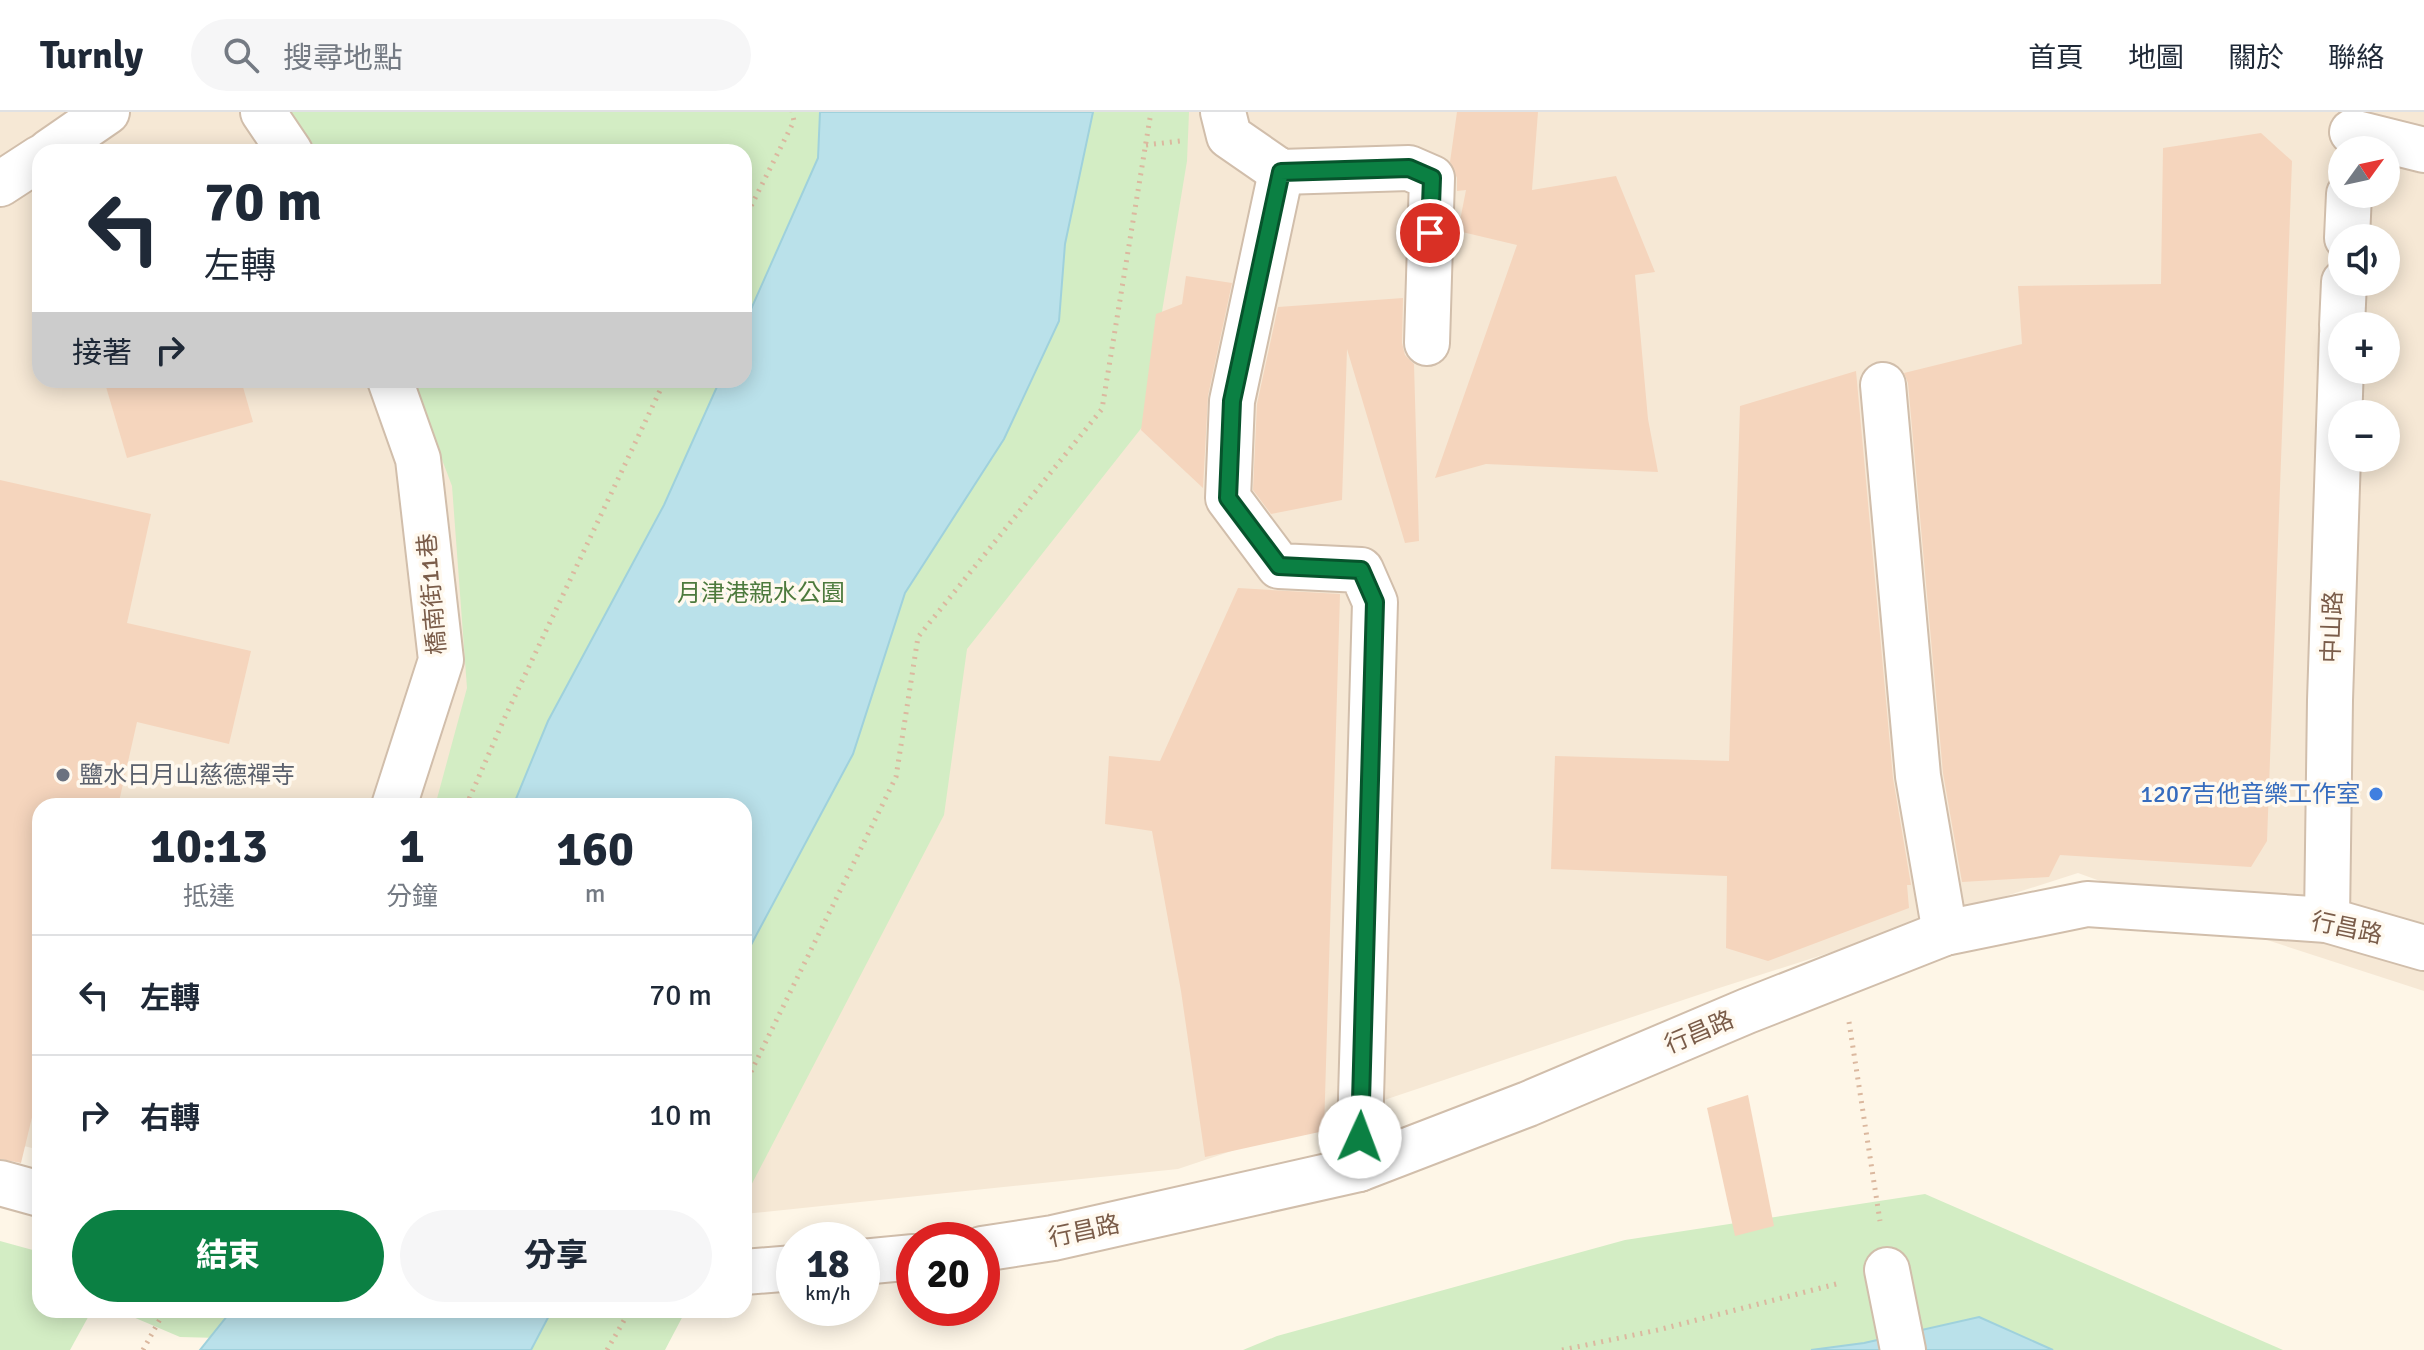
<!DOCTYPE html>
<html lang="zh-TW">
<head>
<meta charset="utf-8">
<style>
  :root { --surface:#fff; --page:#f6f6f7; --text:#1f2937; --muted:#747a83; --line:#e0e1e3; --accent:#0b8043 }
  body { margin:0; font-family:Signika,"Noto Sans TC",sans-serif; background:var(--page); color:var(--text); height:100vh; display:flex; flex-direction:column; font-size:30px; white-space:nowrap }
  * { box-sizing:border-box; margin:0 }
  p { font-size:26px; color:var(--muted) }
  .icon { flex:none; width:44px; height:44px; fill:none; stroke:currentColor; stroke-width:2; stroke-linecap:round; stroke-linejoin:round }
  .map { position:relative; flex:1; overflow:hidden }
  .drawer { position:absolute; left:32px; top:686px; width:720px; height:520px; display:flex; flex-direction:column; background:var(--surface); border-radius:24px; box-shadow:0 4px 20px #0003 }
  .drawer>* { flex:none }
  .top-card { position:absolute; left:32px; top:32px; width:720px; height:244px; border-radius:24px; box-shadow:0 4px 20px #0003; background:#fff; color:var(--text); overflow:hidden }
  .needle { width:52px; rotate:57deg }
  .fabs { position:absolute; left:2328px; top:24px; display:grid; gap:16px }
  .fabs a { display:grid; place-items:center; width:72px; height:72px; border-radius:50%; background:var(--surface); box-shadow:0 4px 20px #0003; font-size:40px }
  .speed { position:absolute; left:776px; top:1110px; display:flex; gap:16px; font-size:40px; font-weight:700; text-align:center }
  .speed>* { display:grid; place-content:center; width:104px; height:104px; border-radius:50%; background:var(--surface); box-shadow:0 4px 20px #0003; line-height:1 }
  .speed small { font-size:20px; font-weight:400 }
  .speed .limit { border:12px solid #d22; background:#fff; color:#111 }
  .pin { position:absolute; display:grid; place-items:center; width:68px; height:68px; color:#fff; margin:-34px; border:4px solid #fff; border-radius:50%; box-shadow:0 2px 8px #0007 }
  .me { position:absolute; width:88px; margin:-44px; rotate:2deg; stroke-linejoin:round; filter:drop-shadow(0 0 6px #0008) }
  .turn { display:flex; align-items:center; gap:28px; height:168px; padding:0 40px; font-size:36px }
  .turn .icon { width:104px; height:104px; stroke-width:2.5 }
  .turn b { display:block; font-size:56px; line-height:68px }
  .then { display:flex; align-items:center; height:76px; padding:0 40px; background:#0003; gap:16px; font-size:30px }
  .eta { display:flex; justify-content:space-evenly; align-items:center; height:136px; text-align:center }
  .eta b { font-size:48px; font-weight:800; line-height:56px }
  .primary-button { display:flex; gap:16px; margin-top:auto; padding:16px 40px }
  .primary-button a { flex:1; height:92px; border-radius:48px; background:var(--accent); color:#fff; font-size:32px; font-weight:800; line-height:92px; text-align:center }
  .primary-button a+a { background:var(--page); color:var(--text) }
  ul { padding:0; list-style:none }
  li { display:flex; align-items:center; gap:24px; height:120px; padding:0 40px; border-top:2px solid var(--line) }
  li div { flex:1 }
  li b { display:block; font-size:30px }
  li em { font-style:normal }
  header { display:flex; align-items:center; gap:48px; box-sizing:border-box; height:112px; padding:0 40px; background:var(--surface); border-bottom:2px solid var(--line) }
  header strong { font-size:38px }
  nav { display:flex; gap:44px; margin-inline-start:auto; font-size:28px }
  .search { width:560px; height:72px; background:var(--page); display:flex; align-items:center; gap:20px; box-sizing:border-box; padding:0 28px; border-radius:44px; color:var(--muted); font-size:30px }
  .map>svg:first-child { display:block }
  .residential { fill:#f6e8d5; fill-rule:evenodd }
  .green { fill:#d3edc4 }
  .water { fill:#bae1ea; stroke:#9fd1dc; stroke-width:2 }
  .building { fill:#f5d5bd }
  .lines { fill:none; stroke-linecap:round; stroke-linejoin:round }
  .minor-casing { stroke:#d1beab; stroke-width:48 }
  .path { stroke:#dbb89f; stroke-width:5; stroke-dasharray:2 6; stroke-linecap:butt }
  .minor { stroke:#fff; stroke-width:44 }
  .route-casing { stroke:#07532c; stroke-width:20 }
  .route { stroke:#0b8043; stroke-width:14 }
  .worship-dot { fill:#6b7280; stroke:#fff9ef; stroke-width:3 }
  .shop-dot { fill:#3f7fe0; stroke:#fff9ef; stroke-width:3 }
  .labels { text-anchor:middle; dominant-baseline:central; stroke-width:7; stroke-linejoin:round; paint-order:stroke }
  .park-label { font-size:24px; fill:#4d7a3d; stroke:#fff9ef }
  .street-label { font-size:24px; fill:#7a5c49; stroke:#fff9ef }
  .worship-label { font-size:24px; fill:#5b616d; stroke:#fff9ef; text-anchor:start }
  .shop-label { font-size:24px; fill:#366cbe; stroke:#fff9ef; text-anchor:end }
</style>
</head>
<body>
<header>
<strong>Turnly</strong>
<div class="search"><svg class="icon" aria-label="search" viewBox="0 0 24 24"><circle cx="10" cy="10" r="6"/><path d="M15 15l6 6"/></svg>搜尋地點</div>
<nav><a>首頁</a><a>地圖</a><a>關於</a><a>聯絡</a></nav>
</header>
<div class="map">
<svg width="2424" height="1238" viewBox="0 0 2424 1238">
  <rect width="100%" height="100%" fill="#fef6e7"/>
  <path class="residential" d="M0 0H2424V879L2233 817 2078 761 1716 877 1178 1057 744 1102V694H40V1038L0 1028ZM2342 38H2386V82H2342ZM40 40H744V268H40ZM2342 126H2386V170H2342ZM2342 214H2386V258H2342ZM2342 302H2386V346H2342Z"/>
  <g class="green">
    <polygon points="288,0 1189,0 1187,49 1143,314 967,537 944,703 744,1087 744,694 435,694 467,576 452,374 412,268 744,268 744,40 319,40"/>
    <polygon points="1925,1082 2283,1238 1243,1238 1277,1224 1625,1128"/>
    <polygon points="0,1129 40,1140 40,1198 92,1198 70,1238 0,1238"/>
    <polygon points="686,1198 665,1238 502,1238 504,1233 180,1225 119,1199"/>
  </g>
  <g class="water">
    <polygon points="820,0 1093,0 1065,132 1059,209 1004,327 905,481 853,642 744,846 744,694 513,694 548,609 664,393 720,268 744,268 744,213 818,46"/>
    <polygon points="232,1198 552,1198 531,1238 200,1238"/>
    <polygon points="1979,1205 2053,1238 1811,1238 1864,1231"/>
  </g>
  <g class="building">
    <polygon points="1457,0 1538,0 1532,78 1616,64 1655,160 1635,163 1648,307 1658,360 1486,352 1435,366 1517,133 1458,119 1466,78 1457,79 1457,66 1450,50"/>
    <polygon points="2261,21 2292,49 2267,729 2251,755 2060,743 2049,765 1962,770 1943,661 1908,271 1904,261 2022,232 2018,174 2161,172 2163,36"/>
    <polygon points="1186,164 1232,171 1208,284 1203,376 1141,318 1156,202 1182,192"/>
    <polygon points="1403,186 1402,231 1405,243 1414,252 1419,429 1405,431 1347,237 1342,388 1271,402 1253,378 1257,292 1278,195"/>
    <polygon points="1856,259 1893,666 1911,773 1907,773 1909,796 1768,849 1726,836 1727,764 1551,757 1555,644 1729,649 1740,294"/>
    <polygon points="104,268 241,268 253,310 127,346"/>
    <polygon points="0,368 151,402 127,511 251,539 229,632 137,610 118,694 40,694 40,972 21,1051 0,1047"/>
    <polygon points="1238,476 1340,482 1324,1019 1205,1045 1181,879 1152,719 1105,712 1109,644 1160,649"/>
    <polygon points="1748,983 1774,1114 1735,1124 1707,996"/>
  </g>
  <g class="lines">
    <g class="minor-casing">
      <g id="minor">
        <polyline points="263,0 290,40"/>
        <polyline points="1223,0 1229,24 1281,60 1409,56 1432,66 1427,231"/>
        <polyline points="2352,20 2424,38"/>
        <polyline points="49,40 107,0"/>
        <polyline points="1281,60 1232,289 1228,386 1279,454 1361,458 1375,490 1359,1057"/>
        <polyline points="0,72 40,46"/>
        <polyline points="2347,126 2349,82"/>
        <polyline points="2342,214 2344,170"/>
        <polyline points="390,268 418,347 441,548 394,694"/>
        <polyline points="1883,273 1918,664 1945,821"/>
        <polyline points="2327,808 2330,588 2342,222"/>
        <polyline points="0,1071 40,1082"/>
        <polyline points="982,1137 1053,1126 1359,1057 1528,992 1747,899 1945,821 2087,792 2327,808 2424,836"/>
        <polyline points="862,1150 914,1145"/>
        <polyline points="1887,1158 1903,1238"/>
        <polyline points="744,1160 794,1156"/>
      </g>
    </g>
    <g class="path">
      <polyline points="1146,33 1180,29"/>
      <polyline points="744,108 794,9 792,0"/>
      <polyline points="466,694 505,605 665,268"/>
      <polyline points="1849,910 1880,1109"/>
      <polyline points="744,974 896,665 918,525 1102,297 1151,0"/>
      <polyline points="143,1238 165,1198"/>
      <polyline points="607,1238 630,1198"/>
      <polyline points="1562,1238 1658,1218 1840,1171"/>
    </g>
    <use href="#minor" class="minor"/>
  </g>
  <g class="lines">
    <g class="route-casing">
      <polyline id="route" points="1360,1025 1375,490 1361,458 1279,454 1228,386 1232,289 1281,60 1409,56 1432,66 1430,121"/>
    </g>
    <use href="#route" class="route"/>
  </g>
  <circle class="worship-dot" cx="63" cy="663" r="8"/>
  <circle class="shop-dot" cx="2376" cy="682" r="8"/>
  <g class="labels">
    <g class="park-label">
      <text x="761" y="481">月津港親水公園</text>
    </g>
    <g class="street-label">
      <text transform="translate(432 482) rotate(-95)">橋南街11巷</text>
      <text transform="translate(2332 515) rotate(-88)">中山路</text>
      <text transform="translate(2347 816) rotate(12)">行昌路</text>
      <text transform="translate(1699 920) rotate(-23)">行昌路</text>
      <text transform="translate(1084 1119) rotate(-12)">行昌路</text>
    </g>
    <g class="worship-label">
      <text x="79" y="663">鹽水日月山慈德禪寺</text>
    </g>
    <g class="shop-label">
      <text x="2360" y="682">1207吉他音樂工作室</text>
    </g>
  </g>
</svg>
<div class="fabs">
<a><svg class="needle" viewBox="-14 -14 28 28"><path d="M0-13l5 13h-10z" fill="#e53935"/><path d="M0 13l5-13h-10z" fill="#747a83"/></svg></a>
<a><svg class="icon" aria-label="sound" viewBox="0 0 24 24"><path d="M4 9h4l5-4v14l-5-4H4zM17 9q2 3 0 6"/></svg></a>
<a>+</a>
<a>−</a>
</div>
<div class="speed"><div>18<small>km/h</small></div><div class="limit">20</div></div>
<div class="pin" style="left:1430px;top:121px;background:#d93025"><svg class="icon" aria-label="arrive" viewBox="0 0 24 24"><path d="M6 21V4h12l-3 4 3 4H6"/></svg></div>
<svg class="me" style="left:1360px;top:1025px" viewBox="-20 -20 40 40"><circle r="19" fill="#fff"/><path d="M0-13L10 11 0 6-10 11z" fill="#0b8043"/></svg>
<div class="top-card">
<div class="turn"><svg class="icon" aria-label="left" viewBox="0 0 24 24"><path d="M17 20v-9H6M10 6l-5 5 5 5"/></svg><div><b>70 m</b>左轉</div></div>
<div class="then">接著<svg class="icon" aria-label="right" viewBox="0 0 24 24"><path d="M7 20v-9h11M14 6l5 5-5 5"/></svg></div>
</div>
<section class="drawer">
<div class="eta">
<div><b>10:13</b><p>抵達</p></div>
<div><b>1</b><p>分鐘</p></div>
<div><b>160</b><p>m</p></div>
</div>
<ul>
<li><svg class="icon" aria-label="left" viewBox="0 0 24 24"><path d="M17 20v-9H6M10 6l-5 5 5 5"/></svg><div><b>左轉</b></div><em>70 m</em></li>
<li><svg class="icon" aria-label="right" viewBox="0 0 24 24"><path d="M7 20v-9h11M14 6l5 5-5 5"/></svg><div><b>右轉</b></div><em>10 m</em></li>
</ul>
<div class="primary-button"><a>結束</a><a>分享</a></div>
</section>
</div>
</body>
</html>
